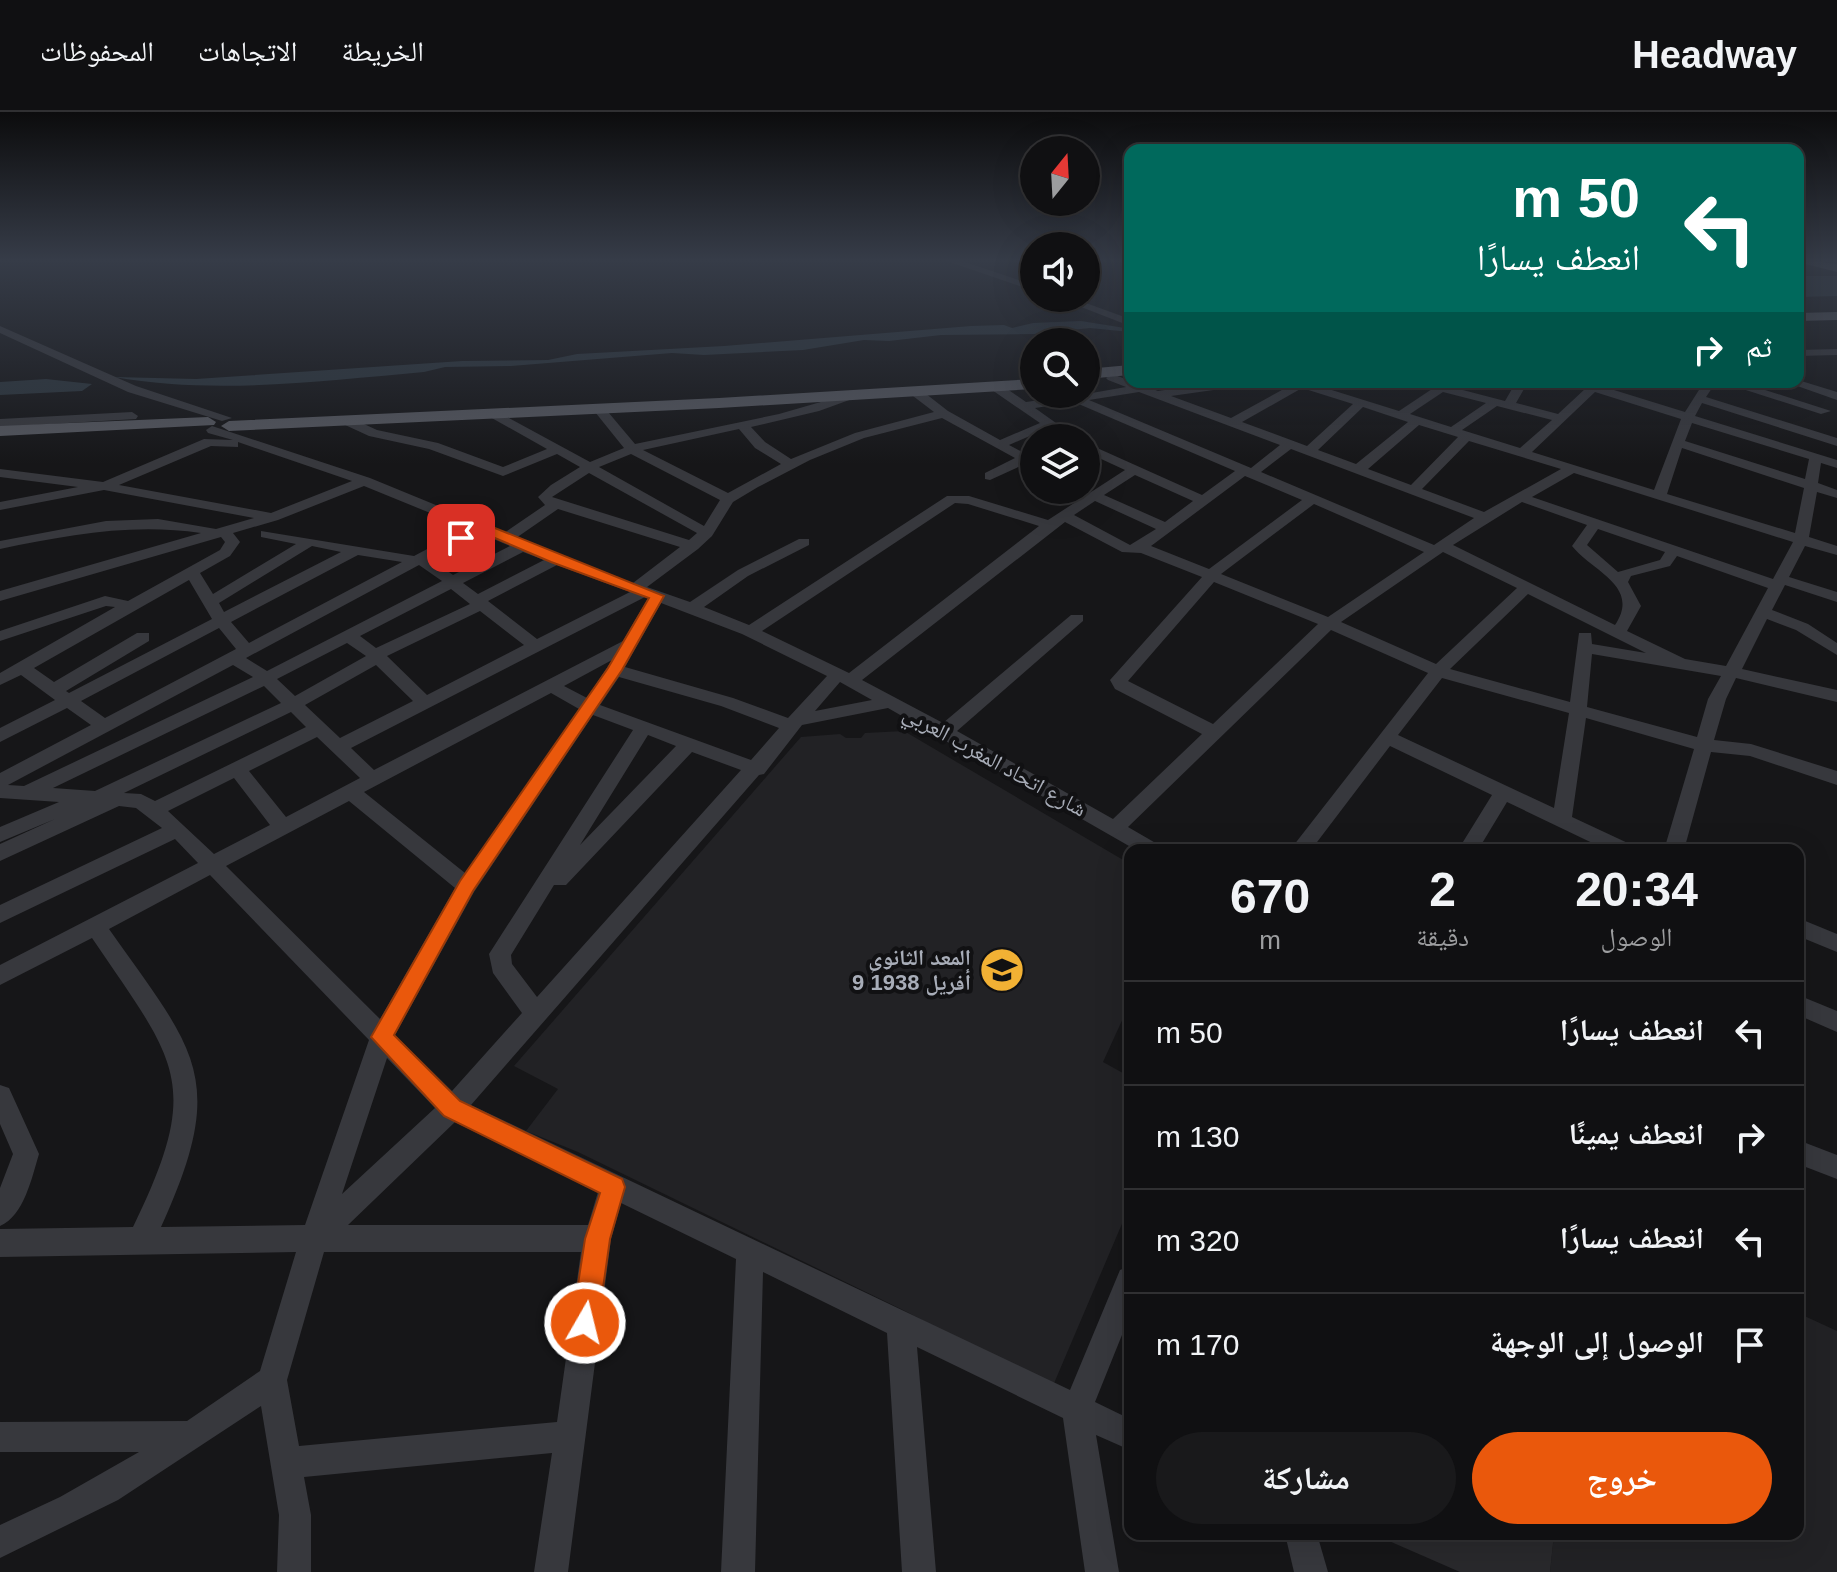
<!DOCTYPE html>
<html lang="ar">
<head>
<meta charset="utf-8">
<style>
  :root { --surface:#101012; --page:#19191b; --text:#f1f3f6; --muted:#9c9d9f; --line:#303032; --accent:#ea580c }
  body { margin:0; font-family:Arial,"Noto Naskh Arabic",sans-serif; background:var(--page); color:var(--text); direction:rtl; height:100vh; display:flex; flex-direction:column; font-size:30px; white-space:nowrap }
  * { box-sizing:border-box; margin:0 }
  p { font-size:26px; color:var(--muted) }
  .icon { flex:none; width:44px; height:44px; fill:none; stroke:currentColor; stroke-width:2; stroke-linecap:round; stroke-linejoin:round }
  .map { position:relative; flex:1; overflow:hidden; direction:ltr }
  .side { position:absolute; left:1124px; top:732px; width:680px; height:696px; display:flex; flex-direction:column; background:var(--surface); border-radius:16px; box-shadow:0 8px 32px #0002,0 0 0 2px var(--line); direction:rtl }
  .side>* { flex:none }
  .top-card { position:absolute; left:1124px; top:32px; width:680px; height:244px; border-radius:16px; box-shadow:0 8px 32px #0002,0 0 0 2px var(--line); direction:rtl; background:#00695c; color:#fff; overflow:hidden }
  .needle { width:52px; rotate:18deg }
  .controls { position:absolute; left:1020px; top:24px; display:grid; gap:16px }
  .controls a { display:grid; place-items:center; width:80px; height:80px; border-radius:50%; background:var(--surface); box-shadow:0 8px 32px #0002,0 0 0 2px var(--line); font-size:40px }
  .pin { position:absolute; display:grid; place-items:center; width:68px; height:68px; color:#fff; margin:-34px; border-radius:16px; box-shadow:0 4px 12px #0006 }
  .me { position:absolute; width:88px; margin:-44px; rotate:8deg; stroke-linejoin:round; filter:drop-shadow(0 0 6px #0008) }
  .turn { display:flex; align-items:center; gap:28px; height:168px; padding:0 32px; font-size:36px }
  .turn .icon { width:104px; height:104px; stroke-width:2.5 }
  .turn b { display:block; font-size:56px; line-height:68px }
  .then { display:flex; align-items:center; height:76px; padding:0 32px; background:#0003; gap:16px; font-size:30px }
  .eta { display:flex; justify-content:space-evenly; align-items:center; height:136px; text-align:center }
  .eta b { font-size:48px; font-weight:700; line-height:56px }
  .cta { display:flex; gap:16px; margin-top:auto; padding:16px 32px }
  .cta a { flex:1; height:92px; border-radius:48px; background:var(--accent); color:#fff; font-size:32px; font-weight:700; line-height:92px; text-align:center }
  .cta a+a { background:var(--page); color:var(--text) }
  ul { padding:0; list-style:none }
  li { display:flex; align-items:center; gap:24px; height:104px; padding:0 32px; border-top:2px solid var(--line) }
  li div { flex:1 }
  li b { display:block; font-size:30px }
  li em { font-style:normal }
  header { display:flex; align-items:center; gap:48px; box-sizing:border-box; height:112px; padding:0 40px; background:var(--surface); border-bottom:2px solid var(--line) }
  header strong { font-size:38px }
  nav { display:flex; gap:44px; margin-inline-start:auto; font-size:28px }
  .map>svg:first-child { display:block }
  .built { fill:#222225 }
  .water { fill:#2c353c }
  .building { fill:#29292c }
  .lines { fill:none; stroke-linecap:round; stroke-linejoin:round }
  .minor { fill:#37383d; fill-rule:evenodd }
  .major { fill:#53555c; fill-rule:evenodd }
  .route { fill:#ea580c; stroke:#983908; stroke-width:2 }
  .labels { text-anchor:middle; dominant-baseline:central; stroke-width:8; stroke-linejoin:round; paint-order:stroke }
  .street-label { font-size:22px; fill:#a8adb8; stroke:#111113 }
  .poi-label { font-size:22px; font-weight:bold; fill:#a8adb8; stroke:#111113; text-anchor:end }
</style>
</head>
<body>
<header>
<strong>Headway</strong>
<nav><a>الخريطة</a><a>الاتجاهات</a><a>المحفوظات</a></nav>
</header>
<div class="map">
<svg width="1837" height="1460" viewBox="0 0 1837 1460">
  <rect width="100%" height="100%" fill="#161618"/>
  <g class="built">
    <polygon points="904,619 1130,752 1130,891 1103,950 1130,965 1130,1093 1052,1276 903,1198 578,1040 526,1019 558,977 514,954 801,625 840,622 846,626 861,626 865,621"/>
    <polygon points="1798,1201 1837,1219 1837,1460 1550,1460 1554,1422 1798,1422"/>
  </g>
  <g class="water">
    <polygon points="1798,164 1837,164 1837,184 1798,185"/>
    <path d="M1081 209 1125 216 1130 220 1090 216 1034 222 941 223 889 229 864 228 803 238 704 243 672 241 511 254 445 255 424 260C321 269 216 283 114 265L196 267 462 249 548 248 577 242 724 234 971 214 1004 213 1012 216 1033 211Z"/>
    <polygon points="46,267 92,272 82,279 0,283 0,270"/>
  </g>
  <polygon class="building" points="1373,1422 1554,1422 1550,1460 1460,1460"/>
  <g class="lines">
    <g class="minor">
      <polygon points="941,147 956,147 1034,173 1034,179"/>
      <polygon points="1058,186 1072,186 1130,207 1130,214"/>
      <polygon points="0,214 136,274 232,306 222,309 128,280 0,221"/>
      <polygon points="1837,237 1837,243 1798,244 1798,238"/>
      <path d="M1112 262 1158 279 1218 270H1248L1242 274 1171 284 1231 306 1291 273 1288 270H1306L1399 299 1432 277 1412 270H1432L1505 289 1516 270H1528L1516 291 1558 302 1585 277 1569 270H1605L1601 274 1685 300 1704 270H1716L1706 285 1837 326V334L1702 291 1695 304 1837 348V356L1821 351 1818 371 1837 378V386L1817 380 1809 425 1837 434V443L1805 434 1789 465 1837 480V490L1785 473 1772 498 1808 512 1837 531V543L1796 518 1767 507 1742 557 1837 578V590L1736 566 1726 587 1714 628 1751 632 1837 659V673L1750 644 1711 640 1684 738H1664L1694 637 1586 606 1572 705 1632 733 1635 738H1607L1507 690 1478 738H1458L1492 683 1390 634 1311 738H1290L1428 561 1331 518 1128 715 1159 733 1162 738H1136L888 596 802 613 764 662 759 663 471 993 1070 1278 1120 1158 1130 1154V1203L1095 1290 1130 1307V1338L1096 1323 1119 1460H1085L1063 1306 917 1235 936 1460H902L887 1221 763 1160 755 1460H721L736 1147 621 1091 611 1127 568 1460H534L552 1341 304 1365 311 1403V1460H277L279 1403 261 1294 118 1388 0 1446V1413L60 1385 139 1340H0V1310L187 1309 260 1259 296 1140 0 1145V1117L133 1115C204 970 176 950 92 826L0 873V853L198 751 175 727 0 811V793L162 716 136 696 119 694 0 749V732L55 707 0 730V715L59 690 0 686V661L91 613 67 596 0 630V616L55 588 21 563 0 573V561L115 495 106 494 0 529V519L105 484 128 489 220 438 225 430 221 425 0 489V479L201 421C132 411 68 423 0 437V429L106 409 158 407 216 417 254 406 104 378 0 398V390L78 375 0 365V357L103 370 204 327 233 328 208 321 206 318 212 314 370 366 504 421 545 393 538 385 551 373 580 355 557 342 503 364 429 337 369 324 343 312V306H351L377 318 438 331 503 355 547 337 490 305V299L494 298 590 350 624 336 595 300V294H603L635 332 779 302 852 281V287L819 299 751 315 765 330 791 347 855 321 934 300 913 284V278H921L948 299 1000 328 1040 311 992 278V272H1000L1026 290 1061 285 1059 282H1086L1126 275 1108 268 1106 266ZM1302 276 1353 292 1307 334 1242 310ZM1139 280 1280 333 1251 356 1089 288ZM1443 280 1486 291 1451 315 1410 302ZM1595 280 1681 307 1654 378 1532 340ZM1074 290 1235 359 1202 383 1086 331V340L1125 358 1048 408 969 384H947L749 513 704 495 748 464 809 433V427H799L738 458 690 490 647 475 698 437 712 424 733 390 758 375 810 348 864 326 942 306 1015 346 985 361V367L990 368 1025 352 1034 355V346L1009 333 1048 316 1063 326H1077L1035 296ZM1497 294 1552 308 1520 336 1462 318ZM1363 295 1408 310 1356 352 1318 338ZM1692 311 1809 347 1805 367 1685 329ZM1419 313 1458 325 1411 373 1368 357ZM739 317 755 336 781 352 728 381 643 338ZM1469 329 1561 357 1484 400 1422 377ZM238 330 352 369 271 401 119 373 211 334 238 335ZM1682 336 1804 376 1795 421 1667 382ZM1291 337 1474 406 1434 433 1261 360ZM631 342 720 388 704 414 599 355ZM589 361 697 421 689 428 552 385ZM1574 361 1793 430 1773 467 1532 385ZM1135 363 1193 389 1165 410 1104 383ZM1245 364 1302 388 1209 457 1151 434ZM364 374 467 416 414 444 261 419V425L296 432 213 482 200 461 230 444 240 430 233 421 278 408ZM1095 389 1156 417 1130 433 1074 403ZM1522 390 1587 413 1572 434C1593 460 1641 474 1615 513L1453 433ZM955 391 968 392 1039 414 849 561 762 519ZM1314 392 1424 440 1328 505 1221 462ZM558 397 680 435 633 471 516 426ZM1065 410 1122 440 1141 441 1202 465 1110 568 1115 577 1202 622 1113 707 957 619 1083 509V503H1071L943 611 862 568ZM1598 417 1665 440 1660 448 1618 460 1587 433ZM479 421 510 434 453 463 431 447ZM312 434 341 440 224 500 219 491ZM523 440 544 448 478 482 463 471ZM1443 440 1517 476 1436 552 1341 510ZM358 443 402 450 249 531 231 510ZM1677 444 1768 476 1726 554 1685 547 1627 519 1641 494 1628 470 1631 464 1670 454ZM419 453 442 469 267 559 246 546ZM557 453 630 480 537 527 488 489ZM189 468 212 507 69 581 66 579 149 529V521H137L54 570 34 556ZM1214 470 1318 512 1213 612 1128 569ZM451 477 470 492 376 536 360 524ZM1528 482 1646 541 1592 532 1591 521H1579L1570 590 1450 557ZM645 485 648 486 623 529 374 658 351 636ZM661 491 742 522 827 564 788 606 733 586 625 555ZM480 499 524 533 427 583 387 544ZM219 516 236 537 105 606 81 589ZM347 531 366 544 295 584 277 567ZM1592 542 1721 564 1708 587 1697 625 1587 595ZM612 548 587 586 564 574ZM233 553 253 565 24 674 8 673ZM376 553 413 589 340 626 305 593ZM619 565 721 594 779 616 751 648 600 593ZM1442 566 1569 601 1554 696 1398 623ZM840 570 872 588 815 599ZM264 574 281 591 95 679 53 676ZM551 581 579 597 465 761 364 680ZM291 600 306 615 155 689 141 682 124 681ZM593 603 633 618 489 842 493 861 522 901 452 979 395 923 474 780ZM648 623 676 634 580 733ZM317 625 360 666 286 705 249 659ZM692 640 741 658 537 885 512 852 511 843 554 773H566ZM234 666 270 713 214 742 168 699ZM349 689 455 776 380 907 226 754ZM210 763 369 928 305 1113 161 1115C229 966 196 940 109 817ZM387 946 435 996 342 1082ZM455 1010 598 1080 588 1113H348ZM324 1140H581L557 1310 299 1334 287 1268Z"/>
      <polygon points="1798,268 1837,280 1837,288 1786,270"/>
      <polygon points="1721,270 1740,270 1831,299 1821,302"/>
      <polygon points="132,300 138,304 136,307 0,315 0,307"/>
      <polygon points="1798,806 1837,822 1837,840 1798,824"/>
      <polygon points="1798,883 1837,899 1837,920 1798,903"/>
      <path d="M0 973 9 976 39 1042C32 1065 24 1104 0 1114V1076L13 1042 0 1012Z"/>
      <polygon points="1798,1028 1837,1043 1837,1067 1798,1052"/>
      <polygon points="1285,1422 1317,1422 1328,1460 1294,1460"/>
    </g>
    <g class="major">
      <polygon points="1798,147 1837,152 1837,160 1798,150"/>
      <polygon points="1837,200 1837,208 1798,209 1798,201"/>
      <polygon points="1130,253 1130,263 1086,267 1086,257"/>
      <polygon points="1034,267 1034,277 719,296 229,319 221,314 229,309 719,286"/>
      <polygon points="208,305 216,310 214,313 0,324 0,314"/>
    </g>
  </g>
  <linearGradient id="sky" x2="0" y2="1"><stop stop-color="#0c0c0d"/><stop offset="0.42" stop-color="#363c48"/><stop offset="1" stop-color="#363c48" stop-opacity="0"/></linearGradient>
  <rect width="1837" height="352" fill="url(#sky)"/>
  <polygon class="route" points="476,412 485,412 664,484 622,558 473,779 394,923 460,989 622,1067 625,1075 610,1127 598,1211 595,1221 585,1224 576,1221 572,1211 585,1127 600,1081 444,1004 371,925 460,769 608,556 649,486 551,450 481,420 465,429 456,429 456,423"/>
  <defs>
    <g id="school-disc" transform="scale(2.3)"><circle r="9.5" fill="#f2b134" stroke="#111113"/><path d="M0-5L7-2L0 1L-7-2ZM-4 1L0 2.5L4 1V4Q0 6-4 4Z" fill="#111"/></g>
  </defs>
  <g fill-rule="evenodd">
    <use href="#school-disc" x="1002" y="858"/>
  </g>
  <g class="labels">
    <g class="street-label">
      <text transform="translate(995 649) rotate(29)">شارع اتحاد المغرب العربي</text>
    </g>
    <g class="poi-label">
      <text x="971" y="845">المعد الثانوي<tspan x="971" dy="25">9 أفريل 1938</tspan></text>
    </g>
  </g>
</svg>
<div class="controls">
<a><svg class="needle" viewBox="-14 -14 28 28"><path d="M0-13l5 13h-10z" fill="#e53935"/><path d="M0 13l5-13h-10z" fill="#9c9d9f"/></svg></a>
<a><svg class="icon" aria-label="sound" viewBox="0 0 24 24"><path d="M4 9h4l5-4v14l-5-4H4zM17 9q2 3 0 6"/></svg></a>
<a><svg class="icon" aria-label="search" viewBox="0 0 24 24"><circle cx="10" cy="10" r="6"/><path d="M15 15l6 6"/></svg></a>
<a><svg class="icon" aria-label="layers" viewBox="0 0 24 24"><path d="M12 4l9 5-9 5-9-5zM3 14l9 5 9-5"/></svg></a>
</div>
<div class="pin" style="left:461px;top:426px;background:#d93025"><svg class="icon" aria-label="arrive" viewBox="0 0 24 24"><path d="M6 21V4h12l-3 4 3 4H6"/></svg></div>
<svg class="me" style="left:585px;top:1211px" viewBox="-20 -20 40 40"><circle r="17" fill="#ea580c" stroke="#fff" stroke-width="3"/><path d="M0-11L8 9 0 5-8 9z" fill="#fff"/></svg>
<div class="top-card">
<div class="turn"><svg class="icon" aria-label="left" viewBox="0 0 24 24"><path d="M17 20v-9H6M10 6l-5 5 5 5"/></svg><div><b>50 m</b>انعطف يسارًا</div></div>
<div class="then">ثم<svg class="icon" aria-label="right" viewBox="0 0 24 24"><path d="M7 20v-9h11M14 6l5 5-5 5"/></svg></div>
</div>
<section class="side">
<div class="eta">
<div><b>20:34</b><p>الوصول</p></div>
<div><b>2</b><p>دقيقة</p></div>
<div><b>670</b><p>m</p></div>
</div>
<ul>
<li><svg class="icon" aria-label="left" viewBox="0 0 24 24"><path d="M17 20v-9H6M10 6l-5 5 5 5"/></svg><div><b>انعطف يسارًا</b></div><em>50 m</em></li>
<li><svg class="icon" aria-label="right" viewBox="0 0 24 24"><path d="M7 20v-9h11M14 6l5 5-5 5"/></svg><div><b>انعطف يمينًا</b></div><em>130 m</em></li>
<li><svg class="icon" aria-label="left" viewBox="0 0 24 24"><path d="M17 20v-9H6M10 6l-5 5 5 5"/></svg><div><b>انعطف يسارًا</b></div><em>320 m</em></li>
<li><svg class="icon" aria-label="arrive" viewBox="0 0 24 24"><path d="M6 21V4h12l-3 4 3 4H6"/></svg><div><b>الوصول إلى الوجهة</b></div><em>170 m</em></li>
</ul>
<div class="cta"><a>خروج</a><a>مشاركة</a></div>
</section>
</div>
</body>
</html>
